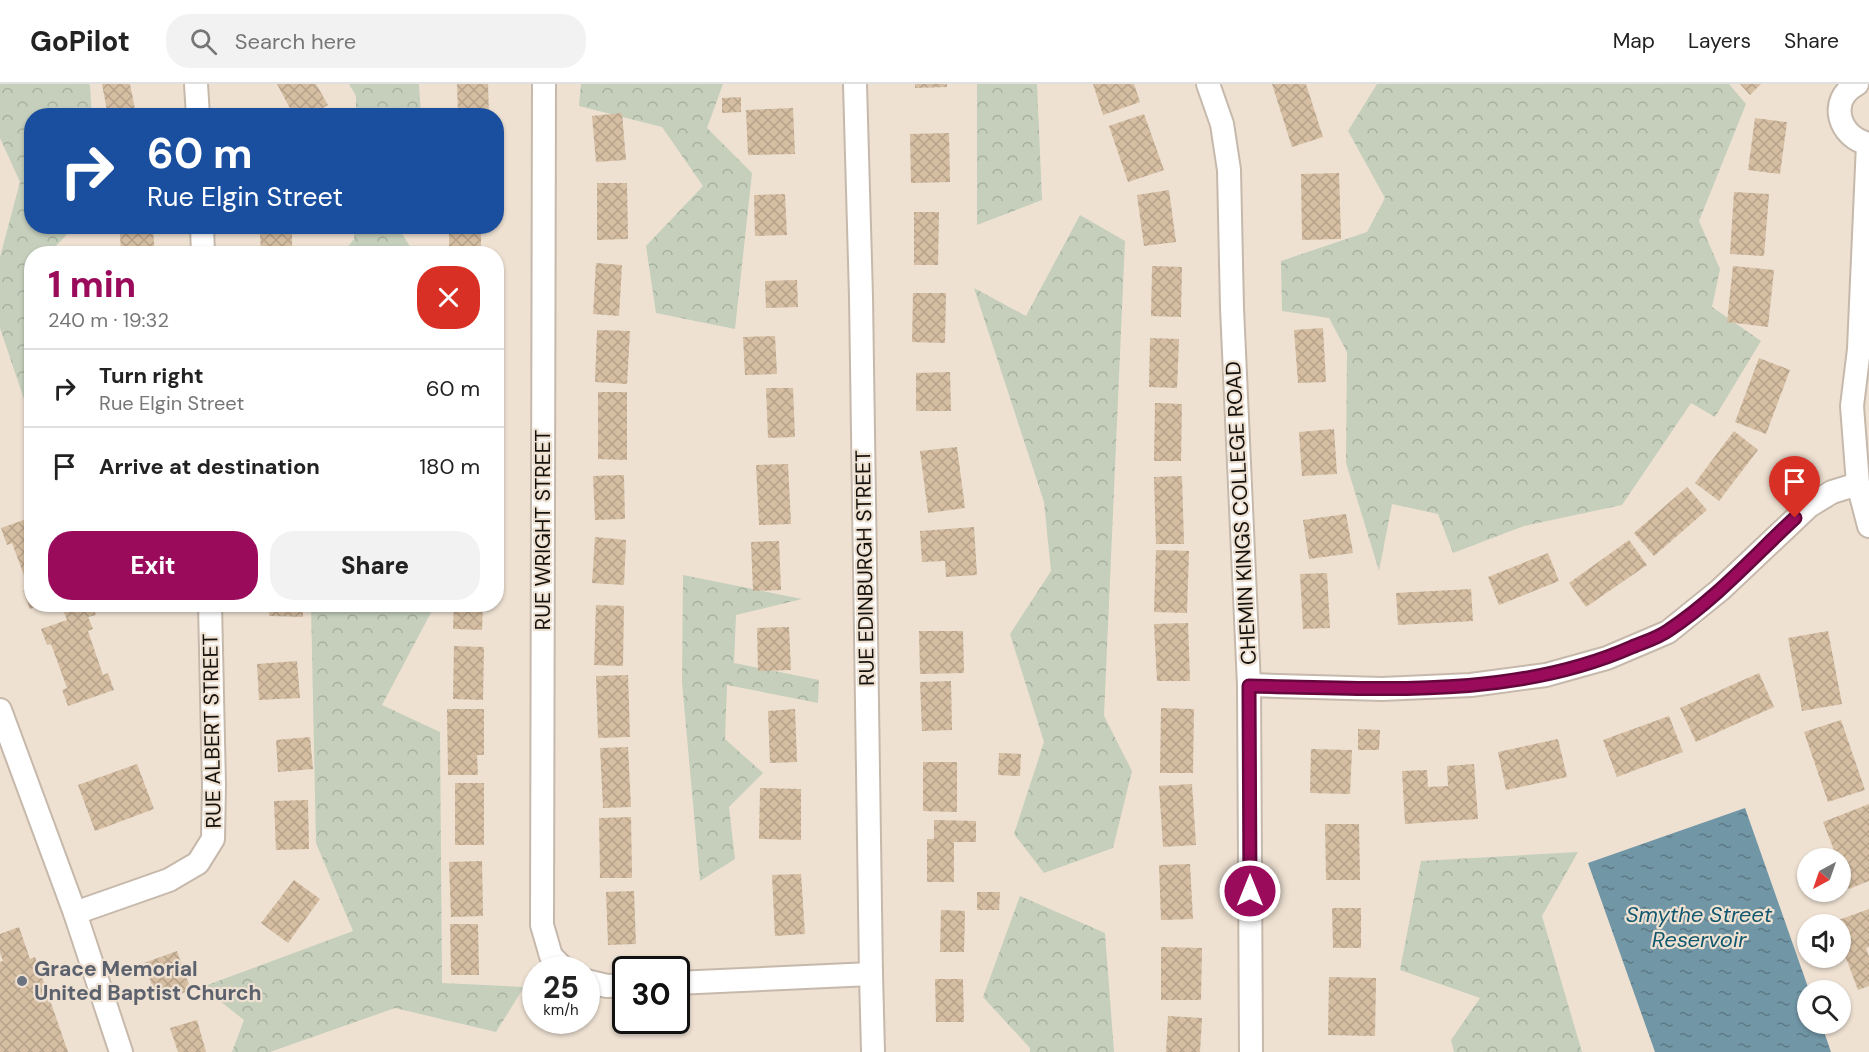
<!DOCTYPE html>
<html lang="en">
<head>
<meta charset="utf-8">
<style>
  :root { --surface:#fff; --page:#f2f2f2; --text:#222; --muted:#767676; --line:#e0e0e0; --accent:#9a0b5c }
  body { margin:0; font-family:"DM Sans",sans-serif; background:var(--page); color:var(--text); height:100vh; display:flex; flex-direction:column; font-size:22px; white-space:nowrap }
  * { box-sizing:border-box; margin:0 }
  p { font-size:20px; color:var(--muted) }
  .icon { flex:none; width:33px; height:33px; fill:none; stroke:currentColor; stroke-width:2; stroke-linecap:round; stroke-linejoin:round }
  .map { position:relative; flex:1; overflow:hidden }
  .details { position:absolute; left:24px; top:162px; width:480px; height:366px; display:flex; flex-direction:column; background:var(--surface); border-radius:24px; box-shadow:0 2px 4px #0004 }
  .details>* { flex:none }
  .guide { position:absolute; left:24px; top:24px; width:480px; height:126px; border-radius:24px; box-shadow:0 2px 4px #0004; background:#1a4fa0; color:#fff; overflow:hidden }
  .needle { width:39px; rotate:220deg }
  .tools { position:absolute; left:1797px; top:764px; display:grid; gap:12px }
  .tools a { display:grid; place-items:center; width:54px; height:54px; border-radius:50%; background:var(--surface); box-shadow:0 2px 4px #0004; font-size:30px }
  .speed { position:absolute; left:522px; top:872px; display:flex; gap:12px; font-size:30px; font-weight:700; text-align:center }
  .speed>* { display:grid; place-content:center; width:78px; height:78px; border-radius:50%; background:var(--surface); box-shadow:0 2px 4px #0004; line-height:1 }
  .speed small { font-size:15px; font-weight:400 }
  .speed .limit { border:3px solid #111; border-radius:9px; background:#fff; color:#111 }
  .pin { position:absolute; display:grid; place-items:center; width:51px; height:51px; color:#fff; margin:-62px -26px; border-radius:50% 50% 50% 0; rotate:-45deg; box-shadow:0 0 6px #0007 }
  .pin .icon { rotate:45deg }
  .me { position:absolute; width:66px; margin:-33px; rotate:0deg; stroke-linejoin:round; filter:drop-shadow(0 0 4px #0008) }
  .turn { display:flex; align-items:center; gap:21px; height:126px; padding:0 24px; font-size:27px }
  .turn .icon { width:78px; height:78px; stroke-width:2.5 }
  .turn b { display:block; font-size:42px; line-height:51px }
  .round { display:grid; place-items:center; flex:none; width:63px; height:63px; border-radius:24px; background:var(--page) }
  .head { display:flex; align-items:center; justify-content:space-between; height:102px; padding:0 24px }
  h1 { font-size:36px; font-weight:800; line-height:45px; color:var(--accent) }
  .button { display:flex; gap:12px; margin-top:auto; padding:12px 24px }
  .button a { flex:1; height:69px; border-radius:24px; background:var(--accent); color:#fff; font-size:24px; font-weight:800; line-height:69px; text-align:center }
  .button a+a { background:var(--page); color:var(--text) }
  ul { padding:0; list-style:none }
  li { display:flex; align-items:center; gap:18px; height:78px; padding:0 24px; border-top:2px solid var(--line) }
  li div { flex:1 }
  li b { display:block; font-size:22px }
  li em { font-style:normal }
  header { display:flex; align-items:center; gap:36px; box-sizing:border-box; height:84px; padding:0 30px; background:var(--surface); border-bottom:2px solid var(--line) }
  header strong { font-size:28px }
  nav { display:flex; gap:33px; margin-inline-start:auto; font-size:21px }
  .search { width:420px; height:54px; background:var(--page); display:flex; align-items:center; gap:15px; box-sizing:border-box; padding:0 21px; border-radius:24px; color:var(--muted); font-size:22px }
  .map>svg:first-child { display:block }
  .forest { fill:url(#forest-crowns) }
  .water { fill:url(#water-ripples) }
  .building { fill:url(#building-cross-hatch) }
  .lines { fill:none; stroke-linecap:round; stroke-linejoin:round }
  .minor-casing { stroke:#c6b9ab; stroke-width:26 }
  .minor { stroke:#fff; stroke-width:22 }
  .route-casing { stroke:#64073c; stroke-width:15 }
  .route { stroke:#9a0b5c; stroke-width:10 }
  .worship-dot { fill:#6b7280; stroke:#eee1d2; stroke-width:2 }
  .labels { text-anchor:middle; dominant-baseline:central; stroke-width:4.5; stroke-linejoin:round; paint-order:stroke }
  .street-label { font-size:21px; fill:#15110c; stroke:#eee1d2 }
  .worship-label { font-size:21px; font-weight:bold; fill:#5b616d; stroke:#eee1d2; text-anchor:start }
  .water-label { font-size:22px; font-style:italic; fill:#10586f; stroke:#eee1d2 }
</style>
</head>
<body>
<header>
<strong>GoPilot</strong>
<div class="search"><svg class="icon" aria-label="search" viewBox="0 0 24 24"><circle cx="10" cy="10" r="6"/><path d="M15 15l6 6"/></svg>Search here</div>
<nav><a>Map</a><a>Layers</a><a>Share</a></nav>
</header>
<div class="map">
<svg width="1869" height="968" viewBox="0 0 1869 968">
  <defs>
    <pattern id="forest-crowns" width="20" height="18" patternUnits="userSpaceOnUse" patternTransform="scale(1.5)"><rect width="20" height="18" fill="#c5cfbc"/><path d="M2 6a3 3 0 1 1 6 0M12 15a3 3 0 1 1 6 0" fill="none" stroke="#a8b1a0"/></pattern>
    <pattern id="water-ripples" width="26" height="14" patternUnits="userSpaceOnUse" patternTransform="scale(1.5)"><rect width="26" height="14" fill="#7196a5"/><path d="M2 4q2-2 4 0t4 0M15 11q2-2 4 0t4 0" fill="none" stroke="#5c7985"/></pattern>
    <pattern id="building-cross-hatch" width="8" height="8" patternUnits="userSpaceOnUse" patternTransform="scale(1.5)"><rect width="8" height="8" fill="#d5bea2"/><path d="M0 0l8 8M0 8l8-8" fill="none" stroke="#b6a28a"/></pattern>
  </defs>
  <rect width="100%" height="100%" fill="#eee1d2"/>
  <g class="forest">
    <polygon points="0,0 89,0 90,2 92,31 32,32 32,142 74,143 56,162 57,169 32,170 31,336 0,244 0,173 20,98 0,54"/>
    <polygon points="349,0 419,0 421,31 356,31 356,12"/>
    <polygon points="581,0 723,0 707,44 752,89 735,245 656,229 646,162 703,102 662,43 579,22"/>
    <polygon points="977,0 1037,0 1042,116 977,141"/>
    <polygon points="1377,0 1729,0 1746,20 1699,137 1720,185 1712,223 1761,257 1715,333 1691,319 1622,421 1524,442 1453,469 1438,430 1392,420 1379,487 1346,379 1347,268 1329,234 1282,227 1281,177 1367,148 1385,114 1348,47"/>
    <polygon points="1080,131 1125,157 1104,632 1132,687 1113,764 1044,789 1014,750 1044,658 1010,550 1051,487 1044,418 974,204 1026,232"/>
    <polygon points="354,142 398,143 414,169 343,169 354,155"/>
    <polygon points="683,491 802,515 736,531 734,579 819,596 818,619 727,601 725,655 763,689 729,723 735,775 700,797 682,598"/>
    <polygon points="311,521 435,521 382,621 440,648 442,899 524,903 496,948 395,924 270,968 232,968 244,936 202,903 353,847 316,759"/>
    <polygon points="1578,768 1542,832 1582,968 1454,968 1451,956 1480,914 1400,886 1421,777"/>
    <polygon points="1020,812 1105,849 1114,968 1030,968 1030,964 983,913"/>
  </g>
  <polygon class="water" points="1745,724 1809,906 1808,906 1808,939 1821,939 1831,968 1655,968 1588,779"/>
  <g class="building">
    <polygon points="102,0 130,0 136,30 108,32"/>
    <polygon points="277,0 316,0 328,21 309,32 294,32"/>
    <polygon points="457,0 488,0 489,32 458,32"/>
    <polygon points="915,0 947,0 947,3 915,4"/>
    <polygon points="1093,0 1134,0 1140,18 1103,31"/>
    <polygon points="1272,0 1306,0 1323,53 1292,63"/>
    <polygon points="1740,0 1761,0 1750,11"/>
    <polygon points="741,13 741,28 722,29 722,14"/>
    <polygon points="793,24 795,70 748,71 746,26"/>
    <polygon points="622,29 626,76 596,78 592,32"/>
    <polygon points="1144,30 1164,86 1128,98 1109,42"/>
    <polygon points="1755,34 1787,38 1780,90 1748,86"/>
    <polygon points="949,49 950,98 911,99 910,50"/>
    <polygon points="1339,89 1341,155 1302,156 1301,90"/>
    <polygon points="597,99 627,99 628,155 597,156"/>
    <polygon points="1169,106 1176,158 1144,162 1137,111"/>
    <polygon points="1734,108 1769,110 1764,172 1730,170"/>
    <polygon points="785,110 787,151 755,152 754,111"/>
    <polygon points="914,128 939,128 938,181 914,181"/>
    <rect x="449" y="142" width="32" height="28"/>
    <polygon points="153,147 155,170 121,170 120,150"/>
    <polygon points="260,149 292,149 292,170 261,170"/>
    <polygon points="596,179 622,181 619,232 593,230"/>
    <polygon points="1152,182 1182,183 1181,233 1151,232"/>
    <polygon points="1733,182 1774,186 1768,243 1727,238"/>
    <polygon points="797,196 798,223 766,224 765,197"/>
    <polygon points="913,209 946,209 945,259 912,258"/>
    <polygon points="1323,244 1326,298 1298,299 1294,246"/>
    <polygon points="597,246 630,247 627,300 595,298"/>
    <polygon points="775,252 777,290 745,291 743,253"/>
    <polygon points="1150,254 1179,255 1177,304 1149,303"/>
    <polygon points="1759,274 1790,286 1766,350 1735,338"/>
    <polygon points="950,288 951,327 916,327 916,289"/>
    <polygon points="766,304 793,304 795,353 768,354"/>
    <polygon points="598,308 627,308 627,376 598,375"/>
    <polygon points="1155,319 1182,320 1181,377 1154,377"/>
    <polygon points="1334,345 1337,390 1302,392 1299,348"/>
    <polygon points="1734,347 1758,366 1719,417 1695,399"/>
    <polygon points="957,363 965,424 928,429 920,367"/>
    <polygon points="788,380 791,440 759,441 756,381"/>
    <polygon points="624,391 625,435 595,436 593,392"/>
    <polygon points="1182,392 1184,460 1156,460 1154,393"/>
    <polygon points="1687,403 1707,426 1654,472 1634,449"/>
    <polygon points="1346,430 1353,469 1309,475 1303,436"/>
    <polygon points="32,433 32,520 41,521 30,525 23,507 29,505 12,459 7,461 1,444"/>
    <polygon points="974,443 977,491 946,493 945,477 922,478 920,447"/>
    <polygon points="595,453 626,456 624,501 592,499"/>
    <polygon points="1629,456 1647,481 1586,523 1569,499"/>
    <polygon points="779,457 781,506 753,507 751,458"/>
    <polygon points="1156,466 1189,467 1187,529 1154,528"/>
    <polygon points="1548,469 1559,497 1499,521 1488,493"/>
    <polygon points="1327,489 1330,544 1303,545 1300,490"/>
    <polygon points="1471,505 1473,537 1398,541 1396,509"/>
    <polygon points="61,520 92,520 96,531 88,533 93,545 88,547 103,591 108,589 114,606 68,622 62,606 67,604 51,560 47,561 41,545 67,536"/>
    <polygon points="270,520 303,520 303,533 269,532"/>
    <polygon points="454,520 483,520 482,546 453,545"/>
    <polygon points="596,521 624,522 623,582 594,581"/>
    <polygon points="1188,539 1190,597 1157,597 1154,540"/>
    <polygon points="789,543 791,586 758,587 757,544"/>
    <polygon points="919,547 963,547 964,589 920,590"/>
    <polygon points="1828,547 1842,620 1802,627 1788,554"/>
    <polygon points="454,562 484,563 483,616 453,615"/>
    <polygon points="297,577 300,614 259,616 257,580"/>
    <polygon points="1759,589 1774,623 1696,658 1680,624"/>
    <polygon points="628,591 630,653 598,654 596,592"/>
    <polygon points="951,597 952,646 922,647 920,598"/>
    <polygon points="1161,624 1194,625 1193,689 1160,689"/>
    <polygon points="447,625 484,625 484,671 477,671 478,691 448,691"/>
    <polygon points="795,625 797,678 770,679 768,627"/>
    <polygon points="1669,632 1683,668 1617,693 1603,656"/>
    <polygon points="1841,636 1865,706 1828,718 1804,648"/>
    <polygon points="1358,645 1380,646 1379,666 1358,666"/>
    <polygon points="310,653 313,685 278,688 276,656"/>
    <polygon points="1558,655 1567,693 1506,706 1498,668"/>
    <polygon points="628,663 631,723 603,724 600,664"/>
    <polygon points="1311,665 1352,666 1350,710 1310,709"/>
    <polygon points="999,669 1021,670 1020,692 998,691"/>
    <polygon points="923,678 957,678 957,728 923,727"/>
    <polygon points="137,680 154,725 95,747 78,701"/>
    <polygon points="1474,680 1478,735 1405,740 1402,687 1427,686 1428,703 1448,702 1447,682"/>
    <rect x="455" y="699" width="29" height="62"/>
    <polygon points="1192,700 1196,761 1163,763 1159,702"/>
    <polygon points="760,704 801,705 801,756 759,755"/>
    <polygon points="308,716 309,765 276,766 274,717"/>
    <polygon points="1869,720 1869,797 1849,805 1840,783 1840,774 1837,774 1823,738"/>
    <polygon points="631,733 632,794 600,794 599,734"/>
    <polygon points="934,736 976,737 976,758 954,758 954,798 927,798 927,755 934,755"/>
    <polygon points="1325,740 1359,740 1360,796 1326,796"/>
    <polygon points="482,777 483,832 451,833 449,778"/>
    <polygon points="1190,780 1193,835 1161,836 1159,781"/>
    <polygon points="801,790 805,850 775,852 772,791"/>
    <polygon points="294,796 320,815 288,859 261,839"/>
    <polygon points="634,807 636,860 608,861 606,808"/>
    <polygon points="977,808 1000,808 999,826 977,826"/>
    <polygon points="1332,824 1361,824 1361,864 1333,864"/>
    <polygon points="1869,825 1869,863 1866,864 1869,873 1869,902 1858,906 1840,858 1840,840 1834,840 1833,838"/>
    <polygon points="941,826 965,827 964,868 940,868"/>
    <polygon points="450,840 478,840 479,891 451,891"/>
    <polygon points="19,843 30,875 35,873 68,968 0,968 0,878 3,877 0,869 0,850"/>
    <polygon points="1161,863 1202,864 1201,916 1161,916"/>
    <polygon points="177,867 191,906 158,918 144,879"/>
    <polygon points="1329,893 1376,894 1375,952 1328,951"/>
    <polygon points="935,895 963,895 964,938 936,938"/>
    <polygon points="1168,932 1202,934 1200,968 1166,968"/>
    <polygon points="197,936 206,968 178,968 170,944"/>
  </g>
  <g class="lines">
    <g class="minor-casing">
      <g id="minor">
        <polyline points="196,0 198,32"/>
        <polyline points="544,0 542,841 551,872 564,885"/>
        <polyline points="855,0 861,213 871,890 873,968"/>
        <polyline points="1208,0 1222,40 1229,86 1232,224 1249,601 1251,968"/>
        <path d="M1857 0C1827 16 1839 54 1869 60"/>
        <polyline points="1868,60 1859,265 1852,322 1858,400 1869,442"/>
        <polyline points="202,142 203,170"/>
        <polyline points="1249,601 1382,605 1471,601 1546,591 1607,574 1668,548 1720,506 1809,422 1832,408 1858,400"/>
        <polyline points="0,626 75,829 121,968"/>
        <polyline points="75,829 169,796 198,779 213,755 214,701 210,520"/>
        <polyline points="586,897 607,902 626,901"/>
        <polyline points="676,899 871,890"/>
      </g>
    </g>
    <use href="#minor" class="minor"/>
  </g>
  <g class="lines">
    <g class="route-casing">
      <path id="route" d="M1250 807 1249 602C1376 604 1512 616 1632 563 1644 558 1658 554 1669 546 1716 515 1754 472 1795 434"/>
    </g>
    <use href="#route" class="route"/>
  </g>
  <circle class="worship-dot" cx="22" cy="897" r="6"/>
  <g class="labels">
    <g class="street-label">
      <text transform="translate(1241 429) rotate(-93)">CHEMIN KINGS COLLEGE ROAD</text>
      <text transform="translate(543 446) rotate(-90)">RUE WRIGHT STREET</text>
      <text transform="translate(865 484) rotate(-91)">RUE EDINBURGH STREET</text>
      <text transform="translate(212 647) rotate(-91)">RUE ALBERT STREET</text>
    </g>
    <g class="worship-label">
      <text x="34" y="885">Grace Memorial<tspan x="34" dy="24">United Baptist Church</tspan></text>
    </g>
    <g class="water-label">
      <text x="1699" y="830">Smythe Street<tspan x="1699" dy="25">Reservoir</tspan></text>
    </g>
  </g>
</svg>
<div class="tools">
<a><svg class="needle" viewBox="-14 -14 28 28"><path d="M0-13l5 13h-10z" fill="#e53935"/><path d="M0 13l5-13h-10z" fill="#767676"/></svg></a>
<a><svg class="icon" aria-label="sound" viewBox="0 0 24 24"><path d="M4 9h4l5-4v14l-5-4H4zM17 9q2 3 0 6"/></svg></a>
<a><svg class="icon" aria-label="search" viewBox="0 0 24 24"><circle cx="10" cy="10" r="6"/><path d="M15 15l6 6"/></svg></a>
</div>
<div class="speed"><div>25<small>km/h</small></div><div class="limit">30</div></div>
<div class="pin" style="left:1795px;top:434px;background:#d93025"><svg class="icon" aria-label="arrive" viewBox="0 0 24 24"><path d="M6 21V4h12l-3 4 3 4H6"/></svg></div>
<svg class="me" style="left:1250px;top:807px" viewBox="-20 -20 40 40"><circle r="17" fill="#9a0b5c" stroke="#fff" stroke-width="3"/><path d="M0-11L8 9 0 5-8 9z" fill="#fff"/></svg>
<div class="guide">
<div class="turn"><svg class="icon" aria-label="right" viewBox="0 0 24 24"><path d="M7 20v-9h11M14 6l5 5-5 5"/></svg><div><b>60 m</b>Rue Elgin Street</div></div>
</div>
<section class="details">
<div class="head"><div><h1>1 min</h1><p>240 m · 19:32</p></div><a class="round" style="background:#d93025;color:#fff"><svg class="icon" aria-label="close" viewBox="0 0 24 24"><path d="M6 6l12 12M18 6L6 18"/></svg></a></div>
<ul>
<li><svg class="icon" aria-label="right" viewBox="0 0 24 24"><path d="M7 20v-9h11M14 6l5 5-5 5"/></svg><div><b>Turn right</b><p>Rue Elgin Street</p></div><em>60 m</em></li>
<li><svg class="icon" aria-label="arrive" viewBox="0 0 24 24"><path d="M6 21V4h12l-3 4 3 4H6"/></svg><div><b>Arrive at destination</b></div><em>180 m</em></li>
</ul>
<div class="button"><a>Exit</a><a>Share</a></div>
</section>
</div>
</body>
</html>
